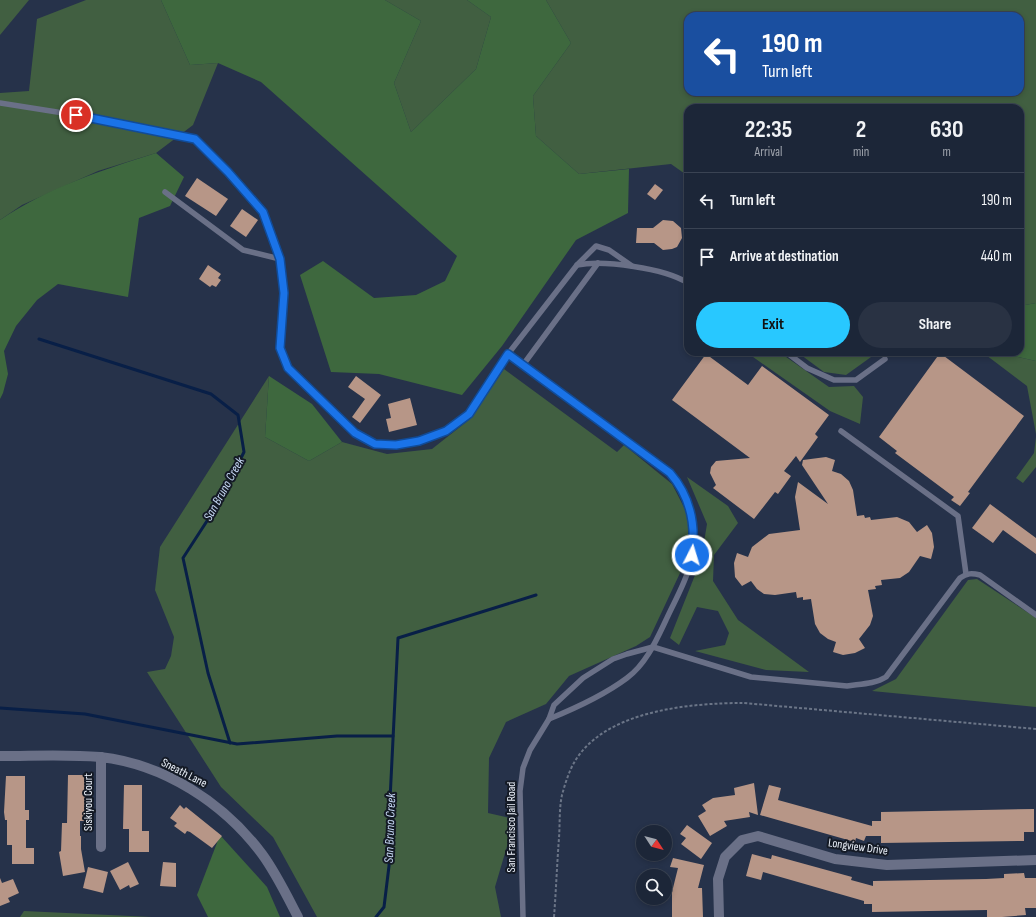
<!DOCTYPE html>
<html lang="en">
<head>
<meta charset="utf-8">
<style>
  :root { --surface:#1c2638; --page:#293243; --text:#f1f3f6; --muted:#a0a5ae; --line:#3a4353; --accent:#28c8ff }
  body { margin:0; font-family:"Sofia Sans Condensed",sans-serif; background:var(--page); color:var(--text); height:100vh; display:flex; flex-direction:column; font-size:15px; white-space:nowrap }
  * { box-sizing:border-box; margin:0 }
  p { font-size:13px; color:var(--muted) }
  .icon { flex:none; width:22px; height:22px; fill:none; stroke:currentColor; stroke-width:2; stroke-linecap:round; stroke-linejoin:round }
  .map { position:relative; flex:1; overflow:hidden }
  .drawer { position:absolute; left:684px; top:104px; width:340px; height:252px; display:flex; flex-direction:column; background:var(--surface); border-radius:12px; box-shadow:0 2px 6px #0003,0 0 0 1px var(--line) }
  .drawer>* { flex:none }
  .banner { position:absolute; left:684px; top:12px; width:340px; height:84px; border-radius:12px; box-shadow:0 2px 6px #0003,0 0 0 1px var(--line); background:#1a4fa0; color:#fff; overflow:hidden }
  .needle { width:26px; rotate:126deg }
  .controls { position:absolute; left:636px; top:825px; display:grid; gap:8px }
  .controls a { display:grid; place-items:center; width:36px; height:36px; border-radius:50%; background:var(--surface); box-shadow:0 2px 6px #0003,0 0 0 1px var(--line); font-size:20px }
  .pin { position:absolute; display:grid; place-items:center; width:34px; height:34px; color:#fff; margin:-17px; border:2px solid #fff; border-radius:50%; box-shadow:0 1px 4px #0007 }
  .me { position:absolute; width:44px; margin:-22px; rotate:5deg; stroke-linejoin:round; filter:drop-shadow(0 0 3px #0008) }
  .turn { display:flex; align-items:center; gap:14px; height:84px; padding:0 12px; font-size:18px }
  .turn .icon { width:52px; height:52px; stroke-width:2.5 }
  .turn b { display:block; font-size:28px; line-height:34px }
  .eta { display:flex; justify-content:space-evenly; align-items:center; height:68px; text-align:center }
  .eta b { font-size:24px; font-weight:700; line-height:28px }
  .button { display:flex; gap:8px; margin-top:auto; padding:8px 12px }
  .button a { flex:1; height:46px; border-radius:24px; background:var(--accent); color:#111; font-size:16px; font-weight:700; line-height:46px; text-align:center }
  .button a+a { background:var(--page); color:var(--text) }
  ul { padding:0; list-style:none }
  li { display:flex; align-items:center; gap:12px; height:56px; padding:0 12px; border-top:1px solid var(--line) }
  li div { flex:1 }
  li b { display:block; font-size:15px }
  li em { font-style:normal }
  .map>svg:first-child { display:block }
  .green { fill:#415f41; fill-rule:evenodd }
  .forest { fill:#3e683e }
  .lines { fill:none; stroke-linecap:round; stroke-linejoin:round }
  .stream { stroke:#081f47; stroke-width:3 }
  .building { fill:#b79687 }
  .path { stroke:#6b7587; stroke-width:2; stroke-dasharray:3 2; stroke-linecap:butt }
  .service { stroke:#6a7087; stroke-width:5.5 }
  .minor { stroke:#6a7087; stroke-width:10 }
  .route-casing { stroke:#114b97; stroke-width:10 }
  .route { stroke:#1a73e8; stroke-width:7 }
  .labels { text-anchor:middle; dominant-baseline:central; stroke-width:4; stroke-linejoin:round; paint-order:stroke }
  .street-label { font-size:12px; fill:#edf3fc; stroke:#141a25 }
  .water-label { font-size:13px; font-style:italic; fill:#c7d8f5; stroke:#141a25 }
</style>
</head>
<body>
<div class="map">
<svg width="1036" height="917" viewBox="0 0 1036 917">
  <rect width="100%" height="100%" fill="#26324a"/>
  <g class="green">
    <polygon points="0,0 29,0 0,35"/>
    <polygon points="86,0 161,0 190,65 218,63 193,125 156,153 98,171 22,205 0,220 0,93 29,91 37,19"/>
    <polygon points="385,0 467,0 491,17 476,69 411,132 394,83 421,21"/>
    <path d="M546 0H1036V303L1020 306V108H688V176L671 164 579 174 536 136 533 96 571 43ZM688 16H1020V92H688Z"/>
    <polygon points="746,352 779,352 829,387 854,386 863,397 860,424 830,411"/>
    <polygon points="797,352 878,352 846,375 824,372"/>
    <polygon points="982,352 996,352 1036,361 1036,434 1027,386"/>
    <polygon points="504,369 617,452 624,445 672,484 688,515 688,556 650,637 636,646 569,676 546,704 506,722 489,758 488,813 515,819 495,887 501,917 317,917 273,837 221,787 147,672 165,669 171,656 174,637 155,590 160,547 269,376 265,437 309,461 342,442 387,454 432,449 470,419"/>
    <polygon points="1036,437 1036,467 1023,483 1016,478 1034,453"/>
    <polygon points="687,477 728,506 738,523 714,555 713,581 738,620 809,672 766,670 695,651 725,645 729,633 718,611 697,607 679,645 670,638 701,560 707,524"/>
    <polygon points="977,579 1036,618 1036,707 872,691 896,679 968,580"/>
    <polygon points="24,911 152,917 20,917"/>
  </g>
  <g class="forest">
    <polygon points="161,0 385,0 421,21 394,83 411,132 476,69 491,17 467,0 546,0 571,43 533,96 536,136 579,174 629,169 628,213 576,240 502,346 462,395 379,374 331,372 300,275 323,261 374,298 416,295 445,281 457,256 261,82 218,63 190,65"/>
    <path d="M156 153 184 177 170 206 139 218 128 297 58 284 37 300 16 326 4 351 8 374 3 393 0 399V220C47 188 102 170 156 153Z"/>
    <polygon points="1036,303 1036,361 996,352 1020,352 1020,306"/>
    <polygon points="269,376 312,404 342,442 309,461 265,437"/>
    <polygon points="220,835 267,887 280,917 208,917 197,895"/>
  </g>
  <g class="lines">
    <g class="stream">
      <polyline points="39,339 211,394 238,415 244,452 218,504 183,558 208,673 230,743"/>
      <polyline points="0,708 85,714 237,744 337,736 393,736"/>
      <polyline points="376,917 384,907 389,866 390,800 398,638 536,595"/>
    </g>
  </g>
  <g class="building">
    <polygon points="197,178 228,199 216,216 185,196"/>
    <polygon points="655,184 663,190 655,200 647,194"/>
    <polygon points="242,209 258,220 246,237 230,226"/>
    <polygon points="663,220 673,221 681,228 682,238 677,247 672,249 663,250 654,243 636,243 637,228 653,228"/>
    <polygon points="208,265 221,274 218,278 221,280 216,287 212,285 210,287 199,279"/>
    <polygon points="940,353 1024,416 968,492 970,493 960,506 951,500 954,497 895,453 897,451 879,437"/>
    <polygon points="706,354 748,385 762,366 829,415 815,434 818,437 800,462 796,456 784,471 791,476 778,494 775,492 754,519 713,488 716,485 710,473 711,467 716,461 750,458 672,400"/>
    <polygon points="356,376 381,395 360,423 352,417 365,399 348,387"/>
    <polygon points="410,398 417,425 389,432 386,419 391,418 388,404"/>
    <polygon points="826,457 835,460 832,471 841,474 849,481 853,490 857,516 864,515 865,518 870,517 871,520 897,517 909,522 917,532 927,525 932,533 934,547 931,559 920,556 909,572 900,578 881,580 882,585 875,586 876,589 868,590 873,616 870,625 859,639 865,648 855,653 843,655 833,652 836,642 828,639 820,633 815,624 811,599 803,600 803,597 797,598 796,592 775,595 764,594 757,589 751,581 742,586 735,577 734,563 737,553 748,557 752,547 769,534 800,530 795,497 798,482 828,504 802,465 803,460"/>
    <polygon points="990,504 1036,538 1036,554 1003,530 993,543 972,528"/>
    <polygon points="68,775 86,775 88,821 80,821 80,836 81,836 81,849 85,872 63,876 59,852 61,851 62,823 67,823"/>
    <polygon points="6,776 25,776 25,810 29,810 29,820 26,820 26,848 34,848 34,864 12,864 12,845 7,845 7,820 5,820 4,812"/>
    <polygon points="754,783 758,815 749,812 750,817 724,821 727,826 710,836 698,816 706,811 702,805 713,798 735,795 734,788"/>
    <polygon points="124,785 142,785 142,831 149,831 149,852 129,852 129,829 123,829"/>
    <polygon points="769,785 781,788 778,800 872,826 872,821 881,821 881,812 1034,809 1034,832 1024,832 1024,841 881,843 881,836 866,836 864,841 856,838 855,842 760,815"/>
    <polygon points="180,805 184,809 186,807 222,836 212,848 190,832 187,831 185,834 174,826 177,823 170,818"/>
    <polygon points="687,825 712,843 701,859 681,844 686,838 680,834"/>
    <polygon points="752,854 771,859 772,855 852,877 851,880 873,886 873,881 986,879 1004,878 1004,874 1024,873 1025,878 1036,878 1036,908 1025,908 1026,915 1002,917 987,917 987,910 872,912 872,904 864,904 864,901 763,872 761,880 746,876"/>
    <polygon points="673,858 704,865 698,888 702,888 703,917 672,917 672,888 673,888 678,868 670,867"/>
    <polygon points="128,862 139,884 130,888 129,885 120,890 110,871"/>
    <polygon points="163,862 176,863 176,887 160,886"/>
    <polygon points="88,867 108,872 103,893 83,888"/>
    <polygon points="0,878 2,883 13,879 19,893 8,898 10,902 0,906"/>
  </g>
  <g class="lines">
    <path class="path" d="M554 917C556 891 557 864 559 838 560 824 559 809 562 795 565 784 569 771 575 761 606 710 691 703 744 703L1036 729"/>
    <g class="service">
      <path d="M0 103 76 115 195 139 228 172 263 212 280 259 285 293 280 348 288 368 355 433 375 444 396 445 419 441 446 431 469 414 508 354 670 473C692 497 699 533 690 565 685 584 674 602 666 620 656 641 646 664 627 678 603 696 576 708 549 719"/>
      <polyline points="165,192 243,250 280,259"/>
      <polyline points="577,265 596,246 609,250 632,266"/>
      <polyline points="786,352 807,368 834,380 856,380 885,359"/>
      <path d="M508 354 577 265C604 260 664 268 688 283"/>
      <polyline points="523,365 598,263"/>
      <polyline points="841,431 958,516 966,574"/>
      <path d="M523 917 520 791 523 768 530 750 549 719 554 705 583 678 613 659 627 654 653 647 751 677 847 686C860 684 875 684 886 677L960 578C967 573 972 573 980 575L1036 615"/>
    </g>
    <g class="minor">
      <path d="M0 756C33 756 67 754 100 757 164 764 224 803 262 854 276 873 287 896 298 917"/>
      <polyline points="101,757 101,847"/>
      <polyline points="719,917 718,879 725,857 742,840 758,836 835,859 887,865 1036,860"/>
    </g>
  </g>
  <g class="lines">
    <g class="route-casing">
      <path id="route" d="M76 115 195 139 228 172 263 212 280 259 284 293 280 348 288 368 355 433 375 444 396 445 419 441 446 431 469 414 508 354 670 473C690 496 696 525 692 555"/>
    </g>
    <use href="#route" class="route"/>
  </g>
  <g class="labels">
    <g class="street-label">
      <text transform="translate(184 773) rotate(27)">Sneath Lane</text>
      <text transform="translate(88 802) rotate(-90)">Siskiyou Court</text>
      <text transform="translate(511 827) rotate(-90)">San Francisco Jail Road</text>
      <text transform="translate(858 847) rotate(8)">Longview Drive</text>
    </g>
    <g class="water-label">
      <text transform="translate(224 489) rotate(-61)">San Bruno Creek</text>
      <text transform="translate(390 828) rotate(-88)">San Bruno Creek</text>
    </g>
  </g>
</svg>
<div class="controls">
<a><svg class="needle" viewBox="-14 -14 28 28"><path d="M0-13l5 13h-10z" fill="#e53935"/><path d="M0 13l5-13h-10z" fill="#a0a5ae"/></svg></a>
<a><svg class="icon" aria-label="search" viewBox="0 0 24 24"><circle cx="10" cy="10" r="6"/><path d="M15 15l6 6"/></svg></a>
</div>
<div class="pin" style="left:76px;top:115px;background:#d93025"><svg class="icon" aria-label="arrive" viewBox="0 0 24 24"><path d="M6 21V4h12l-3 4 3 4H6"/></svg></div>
<svg class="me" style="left:692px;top:555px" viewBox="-20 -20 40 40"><circle r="17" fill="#1a73e8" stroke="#fff" stroke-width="3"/><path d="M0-11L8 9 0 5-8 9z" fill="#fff"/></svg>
<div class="banner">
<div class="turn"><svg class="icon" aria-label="left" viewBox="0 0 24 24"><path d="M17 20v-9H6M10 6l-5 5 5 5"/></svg><div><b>190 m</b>Turn left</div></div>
</div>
<section class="drawer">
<div class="eta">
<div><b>22:35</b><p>Arrival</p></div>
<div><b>2</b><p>min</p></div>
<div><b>630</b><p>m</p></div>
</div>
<ul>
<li><svg class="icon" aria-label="left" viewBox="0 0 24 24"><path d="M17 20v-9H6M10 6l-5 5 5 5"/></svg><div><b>Turn left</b></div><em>190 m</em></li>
<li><svg class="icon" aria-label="arrive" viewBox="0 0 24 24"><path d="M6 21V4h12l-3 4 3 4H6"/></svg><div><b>Arrive at destination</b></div><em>440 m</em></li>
</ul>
<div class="button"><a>Exit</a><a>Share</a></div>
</section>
</div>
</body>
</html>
